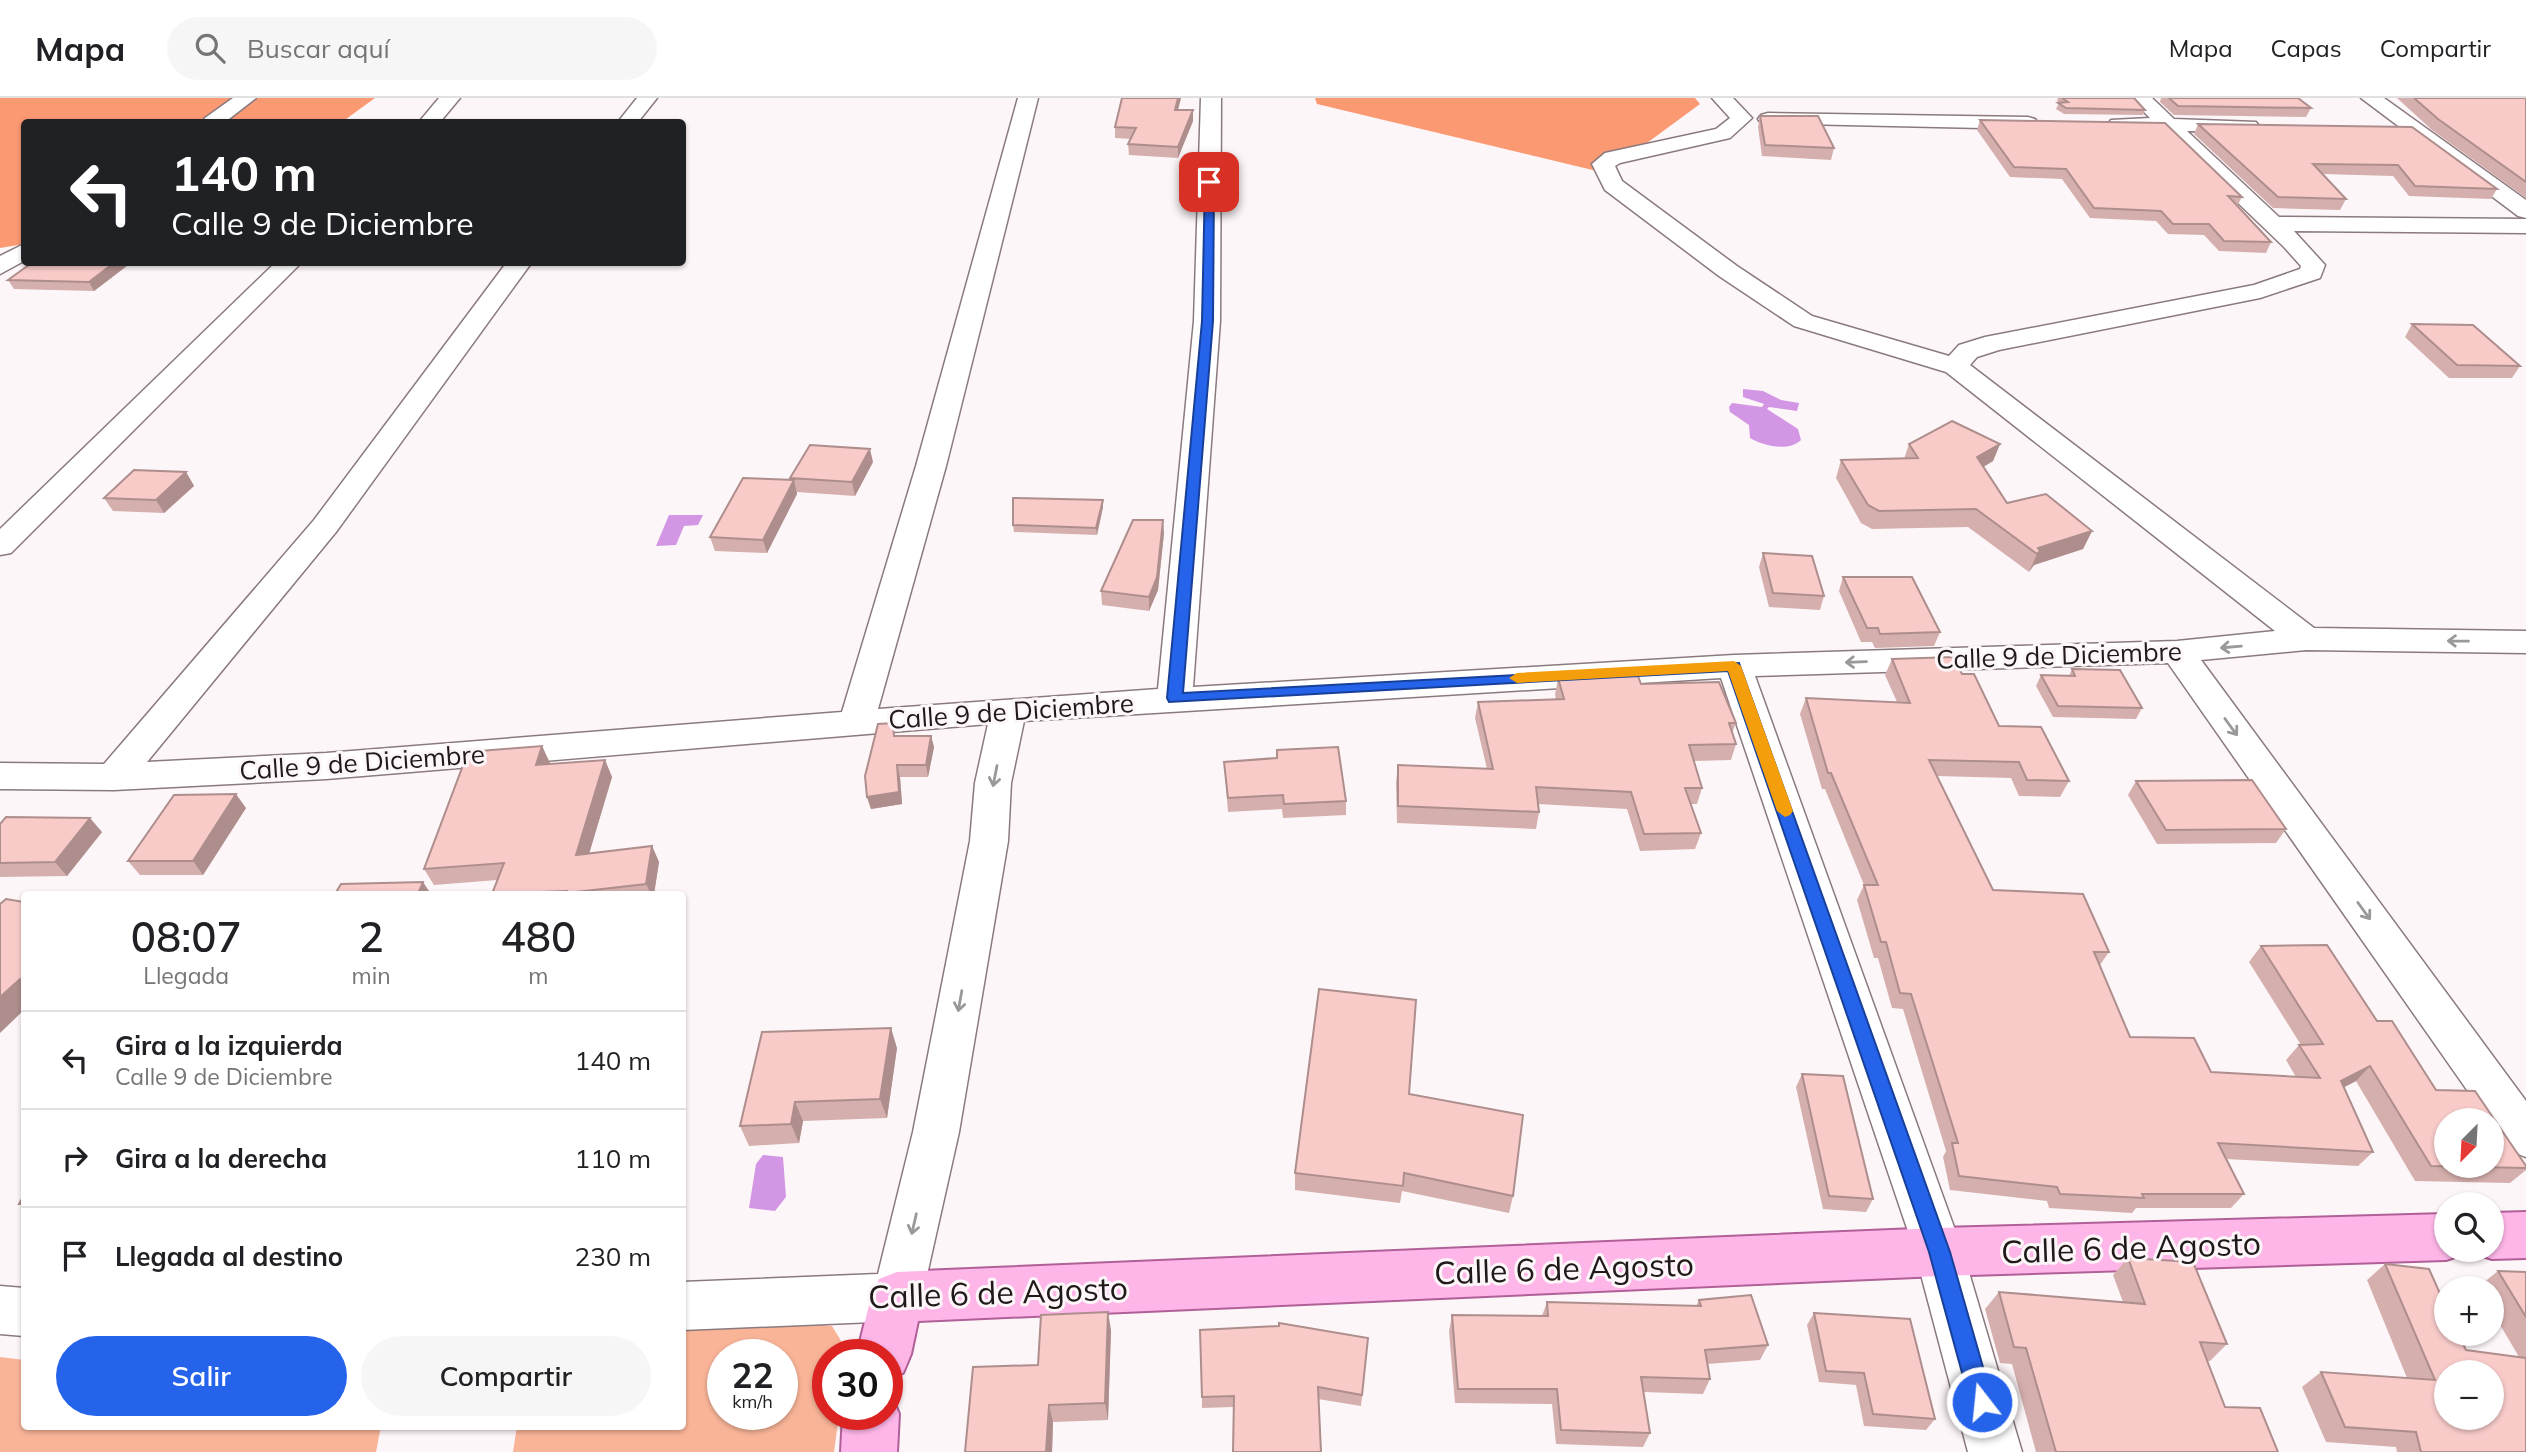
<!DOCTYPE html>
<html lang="es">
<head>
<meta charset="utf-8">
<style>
  :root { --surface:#fff; --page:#f6f6f6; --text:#202124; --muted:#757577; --line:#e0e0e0; --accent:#2563eb }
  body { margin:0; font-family:Mulish,sans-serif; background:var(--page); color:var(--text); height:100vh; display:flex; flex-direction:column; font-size:26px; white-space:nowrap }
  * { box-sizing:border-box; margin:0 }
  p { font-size:23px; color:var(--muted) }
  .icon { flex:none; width:38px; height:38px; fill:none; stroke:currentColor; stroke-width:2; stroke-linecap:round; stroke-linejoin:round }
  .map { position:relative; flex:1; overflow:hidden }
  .sheet { position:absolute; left:21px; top:793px; width:665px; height:539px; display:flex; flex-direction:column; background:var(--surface); border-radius:7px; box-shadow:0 2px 5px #0004 }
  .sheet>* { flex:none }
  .banner { position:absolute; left:21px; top:21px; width:665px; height:147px; border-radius:7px; box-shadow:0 2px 5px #0004; background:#202124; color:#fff; overflow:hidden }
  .needle { width:46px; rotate:204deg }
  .tools { position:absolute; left:2434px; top:1010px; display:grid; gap:14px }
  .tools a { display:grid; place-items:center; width:70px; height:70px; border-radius:50%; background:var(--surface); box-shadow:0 2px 5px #0004; font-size:35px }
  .speed { position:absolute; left:707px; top:1241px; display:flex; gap:14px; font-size:35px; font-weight:700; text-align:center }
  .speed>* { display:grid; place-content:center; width:91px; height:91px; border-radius:50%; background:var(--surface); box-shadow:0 2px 5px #0004; line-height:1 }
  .speed small { font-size:18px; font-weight:400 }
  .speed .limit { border:10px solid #d22; background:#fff; color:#111 }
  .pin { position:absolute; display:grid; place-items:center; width:60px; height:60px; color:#fff; margin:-30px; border-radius:14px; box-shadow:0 4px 10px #0006 }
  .me { position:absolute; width:77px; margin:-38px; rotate:344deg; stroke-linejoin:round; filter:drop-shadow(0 0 5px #0008) }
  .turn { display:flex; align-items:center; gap:24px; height:147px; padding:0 35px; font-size:32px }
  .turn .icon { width:91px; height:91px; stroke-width:2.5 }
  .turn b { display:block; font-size:49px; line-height:60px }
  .eta { display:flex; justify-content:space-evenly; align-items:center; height:119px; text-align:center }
  .eta b { font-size:42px; font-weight:600; line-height:49px }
  .action { display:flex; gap:14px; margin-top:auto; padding:14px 35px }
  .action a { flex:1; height:80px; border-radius:42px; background:var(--accent); color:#fff; font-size:28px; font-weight:600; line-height:80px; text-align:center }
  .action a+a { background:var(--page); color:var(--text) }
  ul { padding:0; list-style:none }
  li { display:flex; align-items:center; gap:21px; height:98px; padding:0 35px; border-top:2px solid var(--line) }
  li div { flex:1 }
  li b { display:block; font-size:26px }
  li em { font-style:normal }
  header { display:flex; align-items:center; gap:42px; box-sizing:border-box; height:98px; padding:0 35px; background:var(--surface); border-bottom:2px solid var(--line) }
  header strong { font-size:33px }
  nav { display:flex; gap:38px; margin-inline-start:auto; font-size:24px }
  .search { width:490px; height:63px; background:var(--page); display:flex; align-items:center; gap:18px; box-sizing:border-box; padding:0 24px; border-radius:38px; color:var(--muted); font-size:26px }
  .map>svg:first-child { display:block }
  .green { fill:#f9b498; fill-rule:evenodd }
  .forest { fill:#fa9972 }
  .water { fill:#d296e5 }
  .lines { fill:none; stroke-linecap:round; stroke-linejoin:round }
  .minor-casing { stroke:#8a7a7e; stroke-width:3 }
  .major-casing { stroke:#b06097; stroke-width:4 }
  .minor { fill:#fff; fill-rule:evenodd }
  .major { fill:#feb6e9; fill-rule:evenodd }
  .wall { fill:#d5afad }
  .shaded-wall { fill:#ae8e8d }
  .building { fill:#f8cbc9; stroke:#ae8e8d; stroke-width:2; fill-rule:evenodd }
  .oneway { stroke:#9a9898 }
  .route { fill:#2563eb; stroke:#184099; stroke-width:2 }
  .slow { fill:#f59e0b }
  .labels { text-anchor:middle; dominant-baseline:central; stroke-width:6; stroke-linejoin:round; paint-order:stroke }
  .street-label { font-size:26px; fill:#1f191a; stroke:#fdf6f8 }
  .near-street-label { font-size:32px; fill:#1f191a; stroke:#fdf6f8 }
</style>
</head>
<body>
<header>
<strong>Mapa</strong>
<div class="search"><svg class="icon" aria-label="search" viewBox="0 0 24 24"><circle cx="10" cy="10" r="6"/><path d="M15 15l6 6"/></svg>Buscar aquí</div>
<nav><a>Mapa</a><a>Capas</a><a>Compartir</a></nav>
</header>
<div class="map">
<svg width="2526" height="1354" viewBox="0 0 2526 1354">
  <rect width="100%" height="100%" fill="#fdf6f8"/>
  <g class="green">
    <path d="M744 1220 832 1228 846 1251V1256H828V1316H839L834 1354H513L517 1328H682L683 1226ZM723 1256H782V1316H723Z"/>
    <polygon points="0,1259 24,1262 24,1328 381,1328 376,1354 0,1354"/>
  </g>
  <g class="forest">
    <polygon points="0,0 375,0 342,24 24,24 24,146 0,150"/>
    <polygon points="1315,0 1695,0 1700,6 1636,53 1601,74 1317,6"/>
  </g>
  <g class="water">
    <path d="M1743 291 1763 293 1781 302 1799 305 1797 313 1769 309 1767 311 1798 331 1801 342C1789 354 1764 348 1750 340L1749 327 1730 314 1729 309 1732 305 1762 309 1764 306 1743 299Z"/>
    <polygon points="669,417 703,417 698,427 684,428 676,447 656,448"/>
    <polygon points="763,1057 783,1059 786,1099 775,1113 749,1110 756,1066"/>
  </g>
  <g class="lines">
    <g class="minor-casing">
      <g id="minor">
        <polygon points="233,0 256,0 225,24 202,24 205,20"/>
        <polygon points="439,0 460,0 440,24 419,24"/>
        <polygon points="637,0 657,0 638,24 618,24"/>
        <path d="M1018 0H1038L946 368 878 611 1158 591 1194 223 1201 0H1221L1220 223 1193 589 1734 557 2177 543 2275 533 1946 274 1794 228 1719 178 1605 92 1592 66 1605 55 1716 31 1730 20 1712 0H1733L1752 20 1730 40 1620 65 1615 68 1622 83 1737 168 1812 218 1949 258 1959 247 1985 239 2254 187 2300 171 2301 168 2284 149 2163 33 2111 30 2108 26 2111 22 2150 20 2130 0H2152L2174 21 2256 24 2259 28 2256 32 2249 34 2187 33 2279 119 2526 121V135L2294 133 2325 167 2320 180 2260 200 1999 252 1977 259 1970 267 2314 530 2526 533V555L2306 552 2201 562 2526 1003V1059C2511 1054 2492 1040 2492 1022H2488L2168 565 1755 578 1963 1154 2022 1354H1968L1915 1154 1721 580 1024 623 1011 685 1008 743 959 1034 922 1199 915 1216 897 1223 682 1232V1184L878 1176 913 1034 970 743 975 685 988 626 326 681 114 692 0 691V665L104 666 314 422 507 164H532L336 434 147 664 326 655 842 614 916 368Z"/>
        <polygon points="2361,0 2384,0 2526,102 2526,120 2518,118"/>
        <polygon points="1768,15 2028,19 2035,21 2038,25 2035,29 2028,31 1761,25 1758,21 1761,17"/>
        <polygon points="24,146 24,163 0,176 0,158"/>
        <polygon points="276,164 302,164 11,455 0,457 0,431"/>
        <polygon points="0,1188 24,1190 24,1238 0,1236"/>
      </g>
    </g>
    <g class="major-casing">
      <g id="major">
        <polygon points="2526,1114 2526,1160 2492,1161 2474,1155 2473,1152 2492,1152 2492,1115"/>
        <polygon points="2446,1116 2446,1152 2466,1152 2464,1156 2446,1162 1939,1178 918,1223 911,1256 903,1275 887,1281 887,1256 857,1256 871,1199 879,1181 897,1174 1939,1130"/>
        <polygon points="887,1295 891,1296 899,1316 897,1354 841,1354 843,1316 887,1316"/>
      </g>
    </g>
    <use href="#minor" class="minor"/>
    <use href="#major" class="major"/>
  </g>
  <g class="wall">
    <polygon points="1181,0 1178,12 1193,12 1193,23 1178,60 1129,57 1128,46 1131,41 1115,40 1115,29"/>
    <polygon points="2058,0 2134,0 2145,12 2143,17 2064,16 2056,11 2059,5 2057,3"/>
    <polygon points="2161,0 2298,0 2311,10 2306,19 2174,17 2160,4"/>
    <polygon points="2397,0 2526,0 2526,100 2432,32"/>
    <polygon points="1760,18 1834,50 1831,62 1762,58 1758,29"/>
    <polygon points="1980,22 2242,99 2237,108 2271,144 2266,155 2219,153 2204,137 2168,136 2156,123 2090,120 2062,81 2010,79 1977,32"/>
    <polygon points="2198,26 2412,29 2497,91 2491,101 2409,98 2393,78 2323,76 2346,101 2340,112 2273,110 2194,36"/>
    <polygon points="33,164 132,164 94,193 14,191 8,182"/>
    <polygon points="2412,226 2520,268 2512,280 2449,280 2405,239"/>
    <polygon points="1909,346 2000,346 1993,363 1983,369 2007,405 2092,433 2083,451 2034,467 2029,474 1968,429 1872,431 1861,425 1836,380 1841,362 1904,361"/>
    <polygon points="873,364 855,398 797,394 797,396 767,455 715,453 710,439 791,382 790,380"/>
    <polygon points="186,374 194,388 164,415 113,413 104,400"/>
    <polygon points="1103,409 1097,437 1014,434 1013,427"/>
    <polygon points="1164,435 1158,492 1149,513 1102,507 1101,493"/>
    <polygon points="1763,455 1824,498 1820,512 1769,509 1759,469"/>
    <polygon points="1843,479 1940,534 1934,548 1875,550 1872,544 1861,544 1839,493"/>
    <polygon points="1892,561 1962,576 1999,628 2069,683 2060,699 2019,698 2011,680 1937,678 1993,792 2109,854 2100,867 2130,939 2211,974 2296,979 2286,962 2299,947 2301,947 2249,864 2261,848 2377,923 2436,992 2526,1068 2526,1072 2510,1085 2415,1083 2356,983 2344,989 2373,1054 2358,1068 2226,1061 2244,1096 2231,1110 2136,1110 2132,1115 2049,1110 2047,1103 1950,1092 1943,1059 1946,1053 1903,911 1892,910 1878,860 1874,860 1857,802 1864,787 1825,691 1822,691 1800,616 1806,600 1897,604 1885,577"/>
    <polygon points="2072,571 2142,610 2136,621 2053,619 2036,588 2041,577 2069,578"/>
    <polygon points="1558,580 1641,586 1736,625 1732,635 1736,646 1731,662 1694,663 1702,690 1697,706 1691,706 1701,735 1695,751 1640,753 1627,711 1538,706 1539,714 1536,731 1397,725 1396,684 1398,667 1487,671 1475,620 1478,604 1556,601 1555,597"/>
    <polygon points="896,638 931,638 934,649 928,679 900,679 902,706 871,711 867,699"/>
    <polygon points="542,648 550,666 605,662 612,679 589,755 652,748 659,764 654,796 492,796 497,782 434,787 424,771"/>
    <polygon points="1224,664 1346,703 1346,717 1283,720 1282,711 1228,714"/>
    <polygon points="2136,683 2286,731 2276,745 2157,746 2128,697"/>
    <polygon points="246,710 203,777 140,777 128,763"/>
    <polygon points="0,726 102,734 67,778 0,779"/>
    <polygon points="897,950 887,1020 803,1023 799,1045 749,1048 740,1028"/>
    <polygon points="1802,976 1873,1101 1866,1114 1823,1111 1796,989"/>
    <polygon points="1409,996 1513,1098 1509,1115 1402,1093 1400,1105 1295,1092 1295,1075"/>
    <polygon points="2128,1160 2227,1246 2210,1263 2207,1263 2225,1309 2278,1354 2036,1354 2012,1266 2000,1265 1985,1211 1999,1194 2123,1204 2113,1177"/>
    <polygon points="2385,1166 2466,1252 2519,1259 2492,1213 2492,1190 2478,1189 2498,1173 2526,1174 2526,1354 2397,1354 2396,1349 2326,1344 2302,1289 2321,1274 2407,1280 2367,1182"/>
    <polygon points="1699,1202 1768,1247 1760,1262 1707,1266 1710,1281 1703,1296 1643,1294 1650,1335 1643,1349 1556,1346 1552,1306 1455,1305 1449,1233 1452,1217 1542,1218 1547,1204 1696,1208"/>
    <polygon points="1814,1215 1935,1321 1926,1332 1864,1328 1856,1287 1819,1284 1807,1227"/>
    <polygon points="1111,1232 1108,1322 1053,1324 1052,1354 965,1354 1038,1267"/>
    <polygon points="1368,1240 1361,1308 1318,1301 1233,1309 1202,1310 1202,1299"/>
  </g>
  <g class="shaded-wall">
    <polygon points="1178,0 1181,0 1175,23 1175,12"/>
    <polygon points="1193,12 1193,23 1178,60 1178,49"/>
    <polygon points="115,164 132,164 94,193 89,184"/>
    <polygon points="2000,346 1993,363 1970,377 1977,359"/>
    <polygon points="870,351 873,364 855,398 852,384"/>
    <polygon points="186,374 194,388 164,415 156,402"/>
    <polygon points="794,382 797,396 767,455 763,442"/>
    <polygon points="1103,402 1103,409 1097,437 1096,430"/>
    <polygon points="1163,422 1164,435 1158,492 1149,513 1149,499"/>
    <polygon points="2092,433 2083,451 2034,467 2029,474 2037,456 2038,450"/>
    <polygon points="931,638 934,649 928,679 926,667"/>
    <polygon points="542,648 550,665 544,683 536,667"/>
    <polygon points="605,662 612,679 584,773 576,757"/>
    <polygon points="897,667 900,679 902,706 871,711 867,699"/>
    <polygon points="236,696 246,710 203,777 193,763"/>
    <polygon points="90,720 102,734 67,778 55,764"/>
    <polygon points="652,748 659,764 654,796 651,796 646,786"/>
    <polygon points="423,784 431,796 418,796"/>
    <polygon points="20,881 24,886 24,912 0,935 0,899"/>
    <polygon points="891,930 897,950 887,1020 880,1001"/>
    <polygon points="2370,968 2356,983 2327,998 2341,983"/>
    <polygon points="795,1004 803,1023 799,1045 791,1026"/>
    <polygon points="1108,1214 1111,1232 1108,1322 1105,1305"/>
    <polygon points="1049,1307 1053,1324 1052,1354 1046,1354"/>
  </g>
  <g class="building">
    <polygon points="1122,0 1178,0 1175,12 1193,12 1178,49 1128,46 1136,30 1115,29"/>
    <polygon points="2062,0 2134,0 2145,12 2066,10 2058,5 2068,4"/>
    <polygon points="2169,0 2298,0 2311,10 2178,8"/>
    <polygon points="2414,0 2526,0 2526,84 2438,21"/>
    <polygon points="1760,18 1818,18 1834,50 1765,47"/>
    <polygon points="1980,22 2165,25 2242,99 2228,98 2271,144 2224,143 2209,126 2173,126 2161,113 2094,110 2066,71 2014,69"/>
    <polygon points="2198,26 2412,29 2497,91 2415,88 2398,67 2313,66 2346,101 2278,99"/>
    <polygon points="33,164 115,164 89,184 8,182"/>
    <polygon points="2412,226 2473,227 2520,268 2457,267"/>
    <polygon points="1952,323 2000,346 1977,359 2007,405 2046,396 2092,433 2038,450 2040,453 2037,456 1976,411 1879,413 1868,407 1841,362 1918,360 1909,346"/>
    <polygon points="810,347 870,351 852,384 790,380"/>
    <polygon points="134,372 186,374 156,402 104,400"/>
    <polygon points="743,380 794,382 763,442 710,439"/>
    <polygon points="1013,400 1103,402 1096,430 1013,427"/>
    <polygon points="1133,422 1163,422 1157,479 1149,499 1101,493"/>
    <polygon points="1763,455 1812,458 1824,498 1773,495"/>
    <polygon points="1843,479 1912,479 1940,534 1880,536 1878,530 1867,530"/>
    <path d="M1954 559 1962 576H1974L1999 628 2041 629 2069 683 2027 682 2019 664 1929 662 1993 792 2083 796 2109 854H2094L2130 939 2194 940 2211 974 2320 980 2299 947 2323 946 2261 848 2327 847 2377 923H2392L2436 992 2475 993 2526 1068V1070L2431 1068 2370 968 2341 983 2373 1054 2218 1045 2244 1096H2142L2144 1100 2060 1096 2057 1089 1959 1078 1952 1045H1958L1911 896 1900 895 1886 844H1881L1864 787H1878L1831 675H1828L1806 600 1910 605 1892 561ZM2446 1022H2492V1068H2446Z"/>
    <polygon points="2072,571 2120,572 2142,610 2058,608 2041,577 2075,578"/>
    <polygon points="1638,578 1641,586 1719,584 1736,625 1729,625 1736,646 1689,647 1702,690 1685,690 1701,735 1644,736 1631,694 1536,689 1539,714 1398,708 1398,667 1493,671 1478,604 1564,601 1558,580"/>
    <polygon points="893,625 894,638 931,638 926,667 897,667 899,694 867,699 865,678 878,626"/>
    <polygon points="542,648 536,667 605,662 576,757 652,748 646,786 567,795 567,793 492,796 504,765 424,771 468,654"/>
    <polygon points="1338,649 1346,703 1284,706 1283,697 1228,700 1224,664 1277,660 1277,652"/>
    <polygon points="2252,682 2286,731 2166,732 2136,683"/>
    <polygon points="236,696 193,763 128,763 174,697"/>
    <polygon points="6,719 90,720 55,764 0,765 0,726"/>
    <polygon points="423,784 418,796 335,796 341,786"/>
    <polygon points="6,801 24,804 24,882 20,881 0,899 0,806"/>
    <polygon points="1319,891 1416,902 1409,996 1523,1017 1513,1098 1404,1075 1403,1088 1295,1075"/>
    <polygon points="891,930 880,1001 795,1004 791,1026 740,1028 762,934"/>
    <polygon points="1802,976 1843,978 1873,1101 1829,1098"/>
    <polygon points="24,1097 24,1106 19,1106"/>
    <polygon points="2128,1160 2193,1164 2227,1246 2200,1244 2225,1309 2260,1310 2278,1354 2056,1354 2026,1250 2014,1249 1999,1194 2145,1206"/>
    <path d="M2385 1166 2429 1171 2446 1209V1236H2458L2466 1252 2526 1260V1354H2421L2416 1334 2345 1329 2321 1274 2435 1282ZM2446 1274H2492V1320H2446Z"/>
    <polygon points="2498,1173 2526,1174 2526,1219"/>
    <polygon points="1751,1197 1768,1247 1705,1252 1710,1281 1641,1279 1650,1335 1561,1332 1557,1291 1458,1291 1452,1217 1548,1218 1547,1204 1701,1208 1699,1202"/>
    <polygon points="1108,1214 1105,1305 1049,1307 1046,1354 965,1354 973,1269 1038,1267 1041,1217"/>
    <polygon points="1814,1215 1910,1221 1935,1321 1873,1316 1864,1275 1826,1273"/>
    <polygon points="1279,1225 1368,1240 1362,1297 1318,1289 1321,1354 1233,1354 1234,1298 1202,1299 1200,1232 1279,1228"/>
  </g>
  <defs><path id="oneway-shaft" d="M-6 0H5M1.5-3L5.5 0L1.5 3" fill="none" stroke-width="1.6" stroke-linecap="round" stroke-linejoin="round" transform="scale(1.75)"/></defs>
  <g class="oneway">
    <use href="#oneway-shaft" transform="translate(2458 543) rotate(-179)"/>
    <use href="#oneway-shaft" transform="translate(2231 549) rotate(175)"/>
    <use href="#oneway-shaft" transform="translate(1856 564) rotate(178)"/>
    <use href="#oneway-shaft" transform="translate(2231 629) rotate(54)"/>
    <use href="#oneway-shaft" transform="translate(995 678) rotate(101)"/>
    <use href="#oneway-shaft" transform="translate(2364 813) rotate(54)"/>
    <use href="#oneway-shaft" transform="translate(960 903) rotate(100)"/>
    <use href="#oneway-shaft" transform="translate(914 1126) rotate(103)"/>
  </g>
  <polygon class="route" points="1209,81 1214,84 1213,223 1183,595 1739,565 1950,1154 1993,1304 1990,1312 1982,1315 1973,1312 1970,1304 1929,1154 1728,573 1169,604 1167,600 1202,223 1205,84"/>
  <polygon class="slow" points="1734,563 1741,568 1793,713 1790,717 1785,719 1777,713 1728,573 1517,585 1509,580 1517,575"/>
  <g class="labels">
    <g class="street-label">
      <text transform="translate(2059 557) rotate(-2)">Calle 9 de Diciembre</text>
      <text transform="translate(1011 613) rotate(-4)">Calle 9 de Diciembre</text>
      <text transform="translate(362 664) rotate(-4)">Calle 9 de Diciembre</text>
    </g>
    <g class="near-street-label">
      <text transform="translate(2131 1149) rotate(-2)">Calle 6 de Agosto</text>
      <text transform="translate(1564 1170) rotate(-2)">Calle 6 de Agosto</text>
      <text transform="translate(998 1194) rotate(-2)">Calle 6 de Agosto</text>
    </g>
  </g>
</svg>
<div class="tools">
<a><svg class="needle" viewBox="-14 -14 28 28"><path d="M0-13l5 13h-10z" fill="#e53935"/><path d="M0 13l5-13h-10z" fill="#757577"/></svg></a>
<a><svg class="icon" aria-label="search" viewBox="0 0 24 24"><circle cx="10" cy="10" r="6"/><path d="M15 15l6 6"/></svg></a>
<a>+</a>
<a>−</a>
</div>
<div class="speed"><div>22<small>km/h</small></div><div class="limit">30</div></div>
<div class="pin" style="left:1209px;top:84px;background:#d93025"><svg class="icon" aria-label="arrive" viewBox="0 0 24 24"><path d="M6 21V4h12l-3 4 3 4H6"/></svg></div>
<svg class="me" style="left:1982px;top:1304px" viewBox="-20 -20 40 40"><circle r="17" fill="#2563eb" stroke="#fff" stroke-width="3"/><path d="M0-11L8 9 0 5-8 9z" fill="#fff"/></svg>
<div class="banner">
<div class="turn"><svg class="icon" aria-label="left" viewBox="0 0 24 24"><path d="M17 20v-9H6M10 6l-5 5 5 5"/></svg><div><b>140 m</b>Calle 9 de Diciembre</div></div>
</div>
<section class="sheet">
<div class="eta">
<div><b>08:07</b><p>Llegada</p></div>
<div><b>2</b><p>min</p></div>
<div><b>480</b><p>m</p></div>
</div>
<ul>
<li><svg class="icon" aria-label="left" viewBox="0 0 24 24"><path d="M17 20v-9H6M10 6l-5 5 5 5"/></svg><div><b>Gira a la izquierda</b><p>Calle 9 de Diciembre</p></div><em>140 m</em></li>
<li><svg class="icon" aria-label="right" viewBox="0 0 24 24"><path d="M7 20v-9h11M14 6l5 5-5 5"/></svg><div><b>Gira a la derecha</b></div><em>110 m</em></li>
<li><svg class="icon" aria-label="arrive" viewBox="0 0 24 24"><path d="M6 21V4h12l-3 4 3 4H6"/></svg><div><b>Llegada al destino</b></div><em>230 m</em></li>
</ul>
<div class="action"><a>Salir</a><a>Compartir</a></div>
</section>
</div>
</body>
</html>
